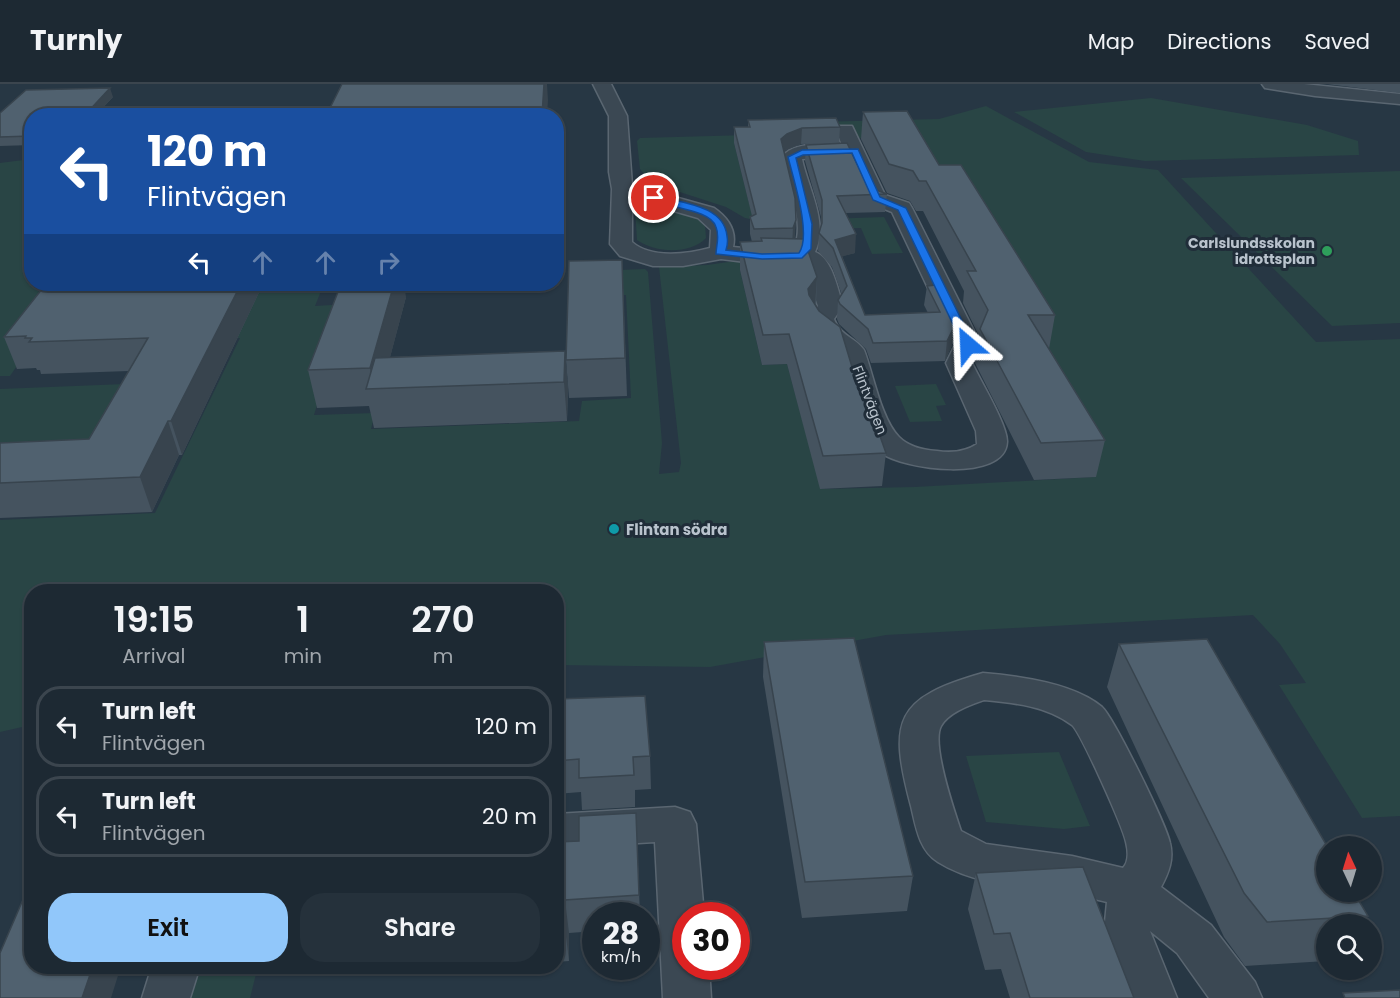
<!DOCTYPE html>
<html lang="en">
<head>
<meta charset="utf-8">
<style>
  :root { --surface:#1d2933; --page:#25313b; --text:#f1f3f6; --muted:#a0a6ac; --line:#3b454e; --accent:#91c7fa }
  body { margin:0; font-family:Poppins,sans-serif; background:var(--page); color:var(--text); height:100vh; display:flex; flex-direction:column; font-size:22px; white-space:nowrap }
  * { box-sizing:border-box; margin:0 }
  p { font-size:20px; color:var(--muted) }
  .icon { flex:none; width:33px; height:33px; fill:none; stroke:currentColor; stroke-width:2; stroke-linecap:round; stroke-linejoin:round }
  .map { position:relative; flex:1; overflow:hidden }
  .sheet { position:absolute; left:24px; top:500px; width:540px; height:390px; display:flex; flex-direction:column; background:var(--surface); border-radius:24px; box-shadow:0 2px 4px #0004,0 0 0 2px var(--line) }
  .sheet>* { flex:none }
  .hud { position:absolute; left:24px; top:24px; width:540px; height:183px; border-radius:24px; box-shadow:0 2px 4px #0004,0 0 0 2px var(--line); background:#1a4fa0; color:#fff; overflow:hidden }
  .needle { width:39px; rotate:356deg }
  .buttons { position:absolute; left:1316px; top:752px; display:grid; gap:12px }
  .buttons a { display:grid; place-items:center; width:66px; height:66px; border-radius:50%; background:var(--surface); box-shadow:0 2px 4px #0004,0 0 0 2px var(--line); font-size:30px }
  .speed { position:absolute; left:582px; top:818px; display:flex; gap:12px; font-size:30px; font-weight:700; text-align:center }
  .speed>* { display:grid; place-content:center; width:78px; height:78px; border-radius:50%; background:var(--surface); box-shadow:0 2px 4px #0004,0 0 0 2px var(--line); line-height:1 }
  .speed small { font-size:15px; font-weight:400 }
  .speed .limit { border:9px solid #d22; background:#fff; color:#111 }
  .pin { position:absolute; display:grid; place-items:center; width:51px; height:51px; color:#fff; margin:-26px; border:3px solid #fff; border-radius:50%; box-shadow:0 2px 6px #0007 }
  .me { position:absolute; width:66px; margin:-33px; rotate:334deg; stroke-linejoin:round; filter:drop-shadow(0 0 4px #0008) }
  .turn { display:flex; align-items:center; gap:21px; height:126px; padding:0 24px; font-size:27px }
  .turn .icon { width:78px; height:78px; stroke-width:2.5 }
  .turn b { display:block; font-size:42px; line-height:51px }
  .lanes { display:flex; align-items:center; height:57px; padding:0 24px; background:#0003; justify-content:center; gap:30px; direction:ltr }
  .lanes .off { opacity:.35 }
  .eta { display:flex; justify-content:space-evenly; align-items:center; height:102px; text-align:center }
  .eta b { font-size:36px; font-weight:600; line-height:42px }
  .primary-button { display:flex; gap:12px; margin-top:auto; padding:12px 24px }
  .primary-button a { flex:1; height:69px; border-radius:24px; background:var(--accent); color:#111; font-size:24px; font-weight:600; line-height:69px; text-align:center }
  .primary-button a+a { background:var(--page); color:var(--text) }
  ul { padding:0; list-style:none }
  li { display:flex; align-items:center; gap:18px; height:81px; margin:0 12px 9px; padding:0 12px; border:3px solid var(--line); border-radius:24px }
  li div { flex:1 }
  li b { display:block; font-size:22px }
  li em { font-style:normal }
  header { display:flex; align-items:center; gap:36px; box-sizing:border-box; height:84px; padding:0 30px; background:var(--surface); border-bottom:2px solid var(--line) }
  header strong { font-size:28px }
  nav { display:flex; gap:33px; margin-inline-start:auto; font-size:21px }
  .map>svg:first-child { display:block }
  .green { fill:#294545 }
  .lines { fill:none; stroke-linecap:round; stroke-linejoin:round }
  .minor-casing { stroke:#5a6671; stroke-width:3 }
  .minor { fill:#3b4853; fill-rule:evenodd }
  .wall { fill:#45535f }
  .shaded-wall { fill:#38444e }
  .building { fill:#50616f; stroke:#38444e; stroke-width:1.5 }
  .route { fill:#1a73e8; stroke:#114b97; stroke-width:1.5 }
  .leisure-dot { fill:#2e9e5b; stroke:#202d39; stroke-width:2 }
  .culture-dot { fill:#0f9aa8; stroke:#202d39; stroke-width:2 }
  .labels { text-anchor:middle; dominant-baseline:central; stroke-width:6; stroke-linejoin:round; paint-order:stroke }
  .far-poi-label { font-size:14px; font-weight:bold; fill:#b9c3cd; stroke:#202d39; text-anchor:end }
  .far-street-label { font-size:14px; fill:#b9c3cd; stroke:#202d39 }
  .poi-label { font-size:15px; font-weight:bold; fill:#b9c3cd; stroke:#202d39; text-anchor:start }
</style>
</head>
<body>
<header>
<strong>Turnly</strong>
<nav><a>Map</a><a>Directions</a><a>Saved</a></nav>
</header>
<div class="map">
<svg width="1400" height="914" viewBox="0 0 1400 914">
  <rect width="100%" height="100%" fill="#273744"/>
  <g class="green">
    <polygon points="1151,14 1307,41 1358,57 1359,71 1145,77 1086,68 1014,28"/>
    <polygon points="986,22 1089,78 1158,86 1316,258 1400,255 1400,732 1362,734 1279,601 1306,599 1280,560 1253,531 886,551 710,583 557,581 556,507 32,507 31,641 0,648 0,436 155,429 240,254 32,260 10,292 0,292 0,79 31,75 32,200 71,200 60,216 321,207 315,222 348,220 314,331 375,329 371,345 579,337 582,317 631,314 626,211 579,211 618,186 645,185 648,188 662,359 659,390 679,388 681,379 659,183 707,181 750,175 740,186 762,281 787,280 821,405 915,403 1095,393 1056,276 904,55 857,54 850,44 813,38 939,35"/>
    <polygon points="748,51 734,59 749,119 770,119 765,138 745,134 726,123 652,99 640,85 637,57 640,54"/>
    <polygon points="1400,87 1400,239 1332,242 1181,94"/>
    <path d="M641 121C655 120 697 130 705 141L706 154C690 171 655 169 637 156L635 124Z"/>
    <polygon points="884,133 903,169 872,170 861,144 831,145 826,135"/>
    <polygon points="125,300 95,367 0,377 0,305"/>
    <polygon points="936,300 946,321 936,322 942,337 910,338 895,302"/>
    <polygon points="1059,668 1090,742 1064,745 986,738 966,672"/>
    <polygon points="197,882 258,882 250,914 188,914"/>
  </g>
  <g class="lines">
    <g class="minor-casing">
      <g id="minor">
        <path d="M593 0H611L627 32 632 101 714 124C727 133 737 146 733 163L762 166 794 164C806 137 787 101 782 73 794 56 825 62 842 61L836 46 838 42H852L885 111 909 119 912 124 981 261 972 279C980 296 1008 342 1007 358 1005 399 902 386 880 368 860 351 853 318 846 294 844 287 843 278 840 272 838 269 832 267 829 264 818 257 812 247 808 235L818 222 804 180H762L721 175 683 182H653L620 172 610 160 612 105 609 88V32ZM847 73 869 119 892 128 955 261 946 279 976 347 977 360C965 368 951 369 937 367 923 366 909 363 899 353 881 335 873 289 864 266 855 253 840 252 834 235L843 222C838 206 832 174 815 168 829 139 808 104 802 75ZM632 115 698 134 711 146 710 164C688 170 651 175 632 158Z"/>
        <polygon points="1262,0 1304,0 1400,10 1400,20 1315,12 1271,5 1265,4"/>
        <path d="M983 589C1018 592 1074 599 1102 623 1114 634 1166 740 1170 759 1174 775 1169 788 1161 803L1211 841 1255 898 1262 914H1209L1177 869 1150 847 1177 914H1129L1104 848 1107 818C1055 804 984 807 938 778 919 766 916 743 911 722 888 636 895 614 983 589ZM984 616C1015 619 1047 622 1072 641 1081 649 1123 743 1126 758 1128 766 1129 778 1123 784L1072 772 986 760 961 747C954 726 931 660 941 642 949 628 970 621 984 616Z"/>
        <polygon points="675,723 690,728 696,740 704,831 686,831 686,882 709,882 711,914 663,914 655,758 556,764 556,730"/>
        <polygon points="152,882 200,882 190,914 142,914"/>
      </g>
    </g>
    <use href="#minor" class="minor"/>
  </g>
  <g class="wall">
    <polygon points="1326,0 1400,0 1400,9"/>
    <polygon points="113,13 95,32 32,32 32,61 0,62 0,29"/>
    <polygon points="863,28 939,81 1055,231 1049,265 1105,356 1096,393 1034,396 975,279 979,252 963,219 964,207 923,127 916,127 910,117 887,109 861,55"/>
    <polygon points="748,36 840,43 839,59 801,60 786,66 784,68 796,136 794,155 817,193 816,221 855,293 886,369 882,402 820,405 787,280 762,281 740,186 740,158 752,158 750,150 750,133 752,132 734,59 734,43 748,43"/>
    <polygon points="806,61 868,103 887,110 885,128 846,129 855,169 842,172 865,231 928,229 924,221 927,202 955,241 952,261 945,277 871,279 866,265 839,240 837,235 838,216 842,211 832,183 818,167 819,149 821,143 821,133 805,77"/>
    <polygon points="622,176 627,312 569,314 566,276"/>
    <polygon points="46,200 263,200 182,371 179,371 152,428 0,434 0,359 89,355 129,287 41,290 40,286 37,286 36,284 17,285 4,253"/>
    <polygon points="406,213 390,273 565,267 568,305 567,337 374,344 369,322 317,324 308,286"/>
    <polygon points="764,558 913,792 907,827 802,834 763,593"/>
    <polygon points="1119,560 1368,832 1363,840 1326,840 1326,877 1245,882 1224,853 1107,603"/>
    <polygon points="556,615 650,672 651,705 635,706 635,723 582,726 581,708 556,710"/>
    <polygon points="636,729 640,831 596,831 596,847 569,849 569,877 556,878 556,758 579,757"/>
    <polygon points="976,789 1134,914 1010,914 1001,885 985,886 968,825"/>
  </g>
  <g class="shaded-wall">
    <polygon points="544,0 547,0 548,16 547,32 542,32"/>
    <polygon points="110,4 113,13 95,32 84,32"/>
    <polygon points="802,44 801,60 786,66 780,71 781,55 787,50"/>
    <polygon points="796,136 795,153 792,162 793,144"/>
    <polygon points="856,150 855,169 837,174 835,156"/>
    <polygon points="817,193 815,222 806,234 808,205"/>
    <polygon points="241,200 263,200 182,371 171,337"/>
    <polygon points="394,200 404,200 406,213 382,304 374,304 370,284"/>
    <polygon points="955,241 952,261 945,277 947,257"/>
    <polygon points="565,267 568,305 567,337 564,298"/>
    <polygon points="168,337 179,371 152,428 140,393"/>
    <polygon points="565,816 569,849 569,877 565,844"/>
    <polygon points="93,882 121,882 111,914 82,914"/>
  </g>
  <g class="building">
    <polygon points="342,0 544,0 542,32 326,32"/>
    <polygon points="110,4 84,32 32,32 32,52 0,53 0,29 26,6"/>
    <polygon points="907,27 939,81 961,81 1055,231 1028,231 1105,356 1041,359 980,245 988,226 967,187 976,187 926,97 919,97 913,87 889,80 863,28"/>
    <polygon points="836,34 840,43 802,44 787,50 781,55 795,114 796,136 793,144 754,145 750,133 756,130 734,43 750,43 748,36"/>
    <polygon points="847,59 868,103 887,110 837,112 856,150 835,156 865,231 940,228 927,202 936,201 955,241 947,257 873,259 868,245 840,220 838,216 847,202 833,164 819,149 822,139 822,116 806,61"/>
    <polygon points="761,154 804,155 817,193 808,205 809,211 819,227 840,243 855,293 870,324 886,369 823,372 789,250 763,251 740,158 762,157"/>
    <polygon points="622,176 625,274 566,276 569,177"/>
    <polygon points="46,200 241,200 171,337 168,337 140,393 0,399 0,359 89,355 148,254 29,258 32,254 25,254 26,252 4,253"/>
    <polygon points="341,200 394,200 370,284 308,286"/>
    <polygon points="565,267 564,298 366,305 375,274"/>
    <polygon points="854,554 913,792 805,798 764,558"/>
    <polygon points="1207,555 1327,762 1326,762 1326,807 1353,807 1368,832 1267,838 1244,809 1119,560"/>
    <polygon points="645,612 650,672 633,673 634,691 579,694 579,675 556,677 556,615"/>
    <polygon points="636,729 639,811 565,816 565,844 556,845 556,758 579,757 579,732"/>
    <polygon points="1083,783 1134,914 1030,914 1010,849 994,850 976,789"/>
    <polygon points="28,804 32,804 32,882 93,882 82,914 0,914 0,869"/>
    <polygon points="1400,906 1400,914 1345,914 1343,909"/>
  </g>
  <path class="route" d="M858 65 880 113 906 124 974 261 972 263H965L963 261 898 126 873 116 852 69 803 71 796 74 812 140 811 165 802 174 762 175 716 170C716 162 720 153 716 143 710 124 665 125 649 114L657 112C681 119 724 121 727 152 728 157 728 160 726 166L762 170 799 169C812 151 793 94 788 73L802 66Z"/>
  <circle class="leisure-dot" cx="1327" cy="167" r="6"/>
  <circle class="culture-dot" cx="614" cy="445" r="6"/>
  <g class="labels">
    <g class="far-poi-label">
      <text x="1315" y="159">Carlslundsskolan<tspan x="1315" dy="16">idrottsplan</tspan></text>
    </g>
    <g class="far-street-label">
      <text transform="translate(870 316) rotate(69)">Flintvägen</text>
    </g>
    <g class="poi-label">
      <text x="626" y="445">Flintan södra</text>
    </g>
  </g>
</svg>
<div class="buttons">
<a><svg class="needle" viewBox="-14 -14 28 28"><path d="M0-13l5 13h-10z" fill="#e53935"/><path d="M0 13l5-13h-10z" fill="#a0a6ac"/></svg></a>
<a><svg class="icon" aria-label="search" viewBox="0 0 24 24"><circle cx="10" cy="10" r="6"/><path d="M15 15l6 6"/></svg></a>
</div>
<div class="speed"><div>28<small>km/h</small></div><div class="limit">30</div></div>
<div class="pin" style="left:654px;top:114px;background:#d93025"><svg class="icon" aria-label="arrive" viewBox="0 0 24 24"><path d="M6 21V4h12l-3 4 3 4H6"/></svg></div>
<svg class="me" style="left:968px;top:261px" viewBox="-20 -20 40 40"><path d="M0-17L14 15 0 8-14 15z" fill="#1a73e8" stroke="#fff" stroke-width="4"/></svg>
<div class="hud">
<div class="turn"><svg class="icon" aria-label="left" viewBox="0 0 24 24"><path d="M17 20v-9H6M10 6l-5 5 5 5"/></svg><div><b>120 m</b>Flintvägen</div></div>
<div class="lanes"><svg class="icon" aria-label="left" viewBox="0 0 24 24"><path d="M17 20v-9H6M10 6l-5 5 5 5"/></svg><svg class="icon off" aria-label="ahead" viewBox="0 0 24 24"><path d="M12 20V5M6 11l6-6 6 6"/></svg><svg class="icon off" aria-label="ahead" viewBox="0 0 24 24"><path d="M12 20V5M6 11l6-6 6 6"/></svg><svg class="icon off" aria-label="right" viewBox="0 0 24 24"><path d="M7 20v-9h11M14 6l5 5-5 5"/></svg></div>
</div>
<section class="sheet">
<div class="eta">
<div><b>19:15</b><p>Arrival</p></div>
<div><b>1</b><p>min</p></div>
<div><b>270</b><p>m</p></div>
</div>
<ul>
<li><svg class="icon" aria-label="left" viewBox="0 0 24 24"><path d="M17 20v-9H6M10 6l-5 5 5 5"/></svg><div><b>Turn left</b><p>Flintvägen</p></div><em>120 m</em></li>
<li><svg class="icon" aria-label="left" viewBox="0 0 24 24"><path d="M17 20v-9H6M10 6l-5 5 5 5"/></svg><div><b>Turn left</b><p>Flintvägen</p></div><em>20 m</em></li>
</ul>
<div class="primary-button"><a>Exit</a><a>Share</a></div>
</section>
</div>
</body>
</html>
